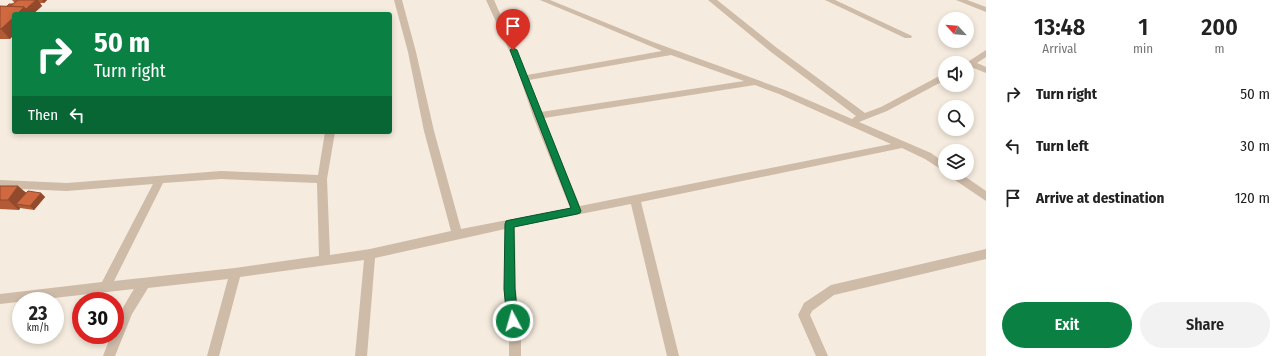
<!DOCTYPE html>
<html lang="en">
<head>
<meta charset="utf-8">
<style>
  :root { --surface:#fff; --page:#f2f2f2; --text:#222; --muted:#767676; --accent:#0b8043 }
  body { margin:0; font-family:"Fira Sans Condensed",sans-serif; background:var(--page); color:var(--text); height:100vh; display:flex; flex-direction:column; font-size:15px; white-space:nowrap }
  * { box-sizing:border-box; margin:0 }
  p { font-size:13px; color:var(--muted) }
  .icon { flex:none; width:22px; height:22px; fill:none; stroke:currentColor; stroke-width:2; stroke-linecap:round; stroke-linejoin:round }
  .map { position:relative; flex:1; overflow:hidden }
  .side { display:flex; flex-direction:column; background:var(--surface); width:300px }
  .side>* { flex:none }
  .hud { position:absolute; left:12px; top:12px; width:380px; height:122px; border-radius:4px; box-shadow:0 2px 6px #0003; background:#0b8043; color:#fff; overflow:hidden }
  .needle { width:26px; rotate:296deg }
  .controls { position:absolute; left:938px; top:12px; display:grid; gap:8px }
  .controls a { display:grid; place-items:center; width:36px; height:36px; border-radius:50%; background:var(--surface); box-shadow:0 2px 6px #0003; font-size:20px }
  .speed { position:absolute; left:12px; top:292px; display:flex; gap:8px; font-size:20px; font-weight:700; text-align:center }
  .speed>* { display:grid; place-content:center; width:52px; height:52px; border-radius:50%; background:var(--surface); box-shadow:0 2px 6px #0003; line-height:1 }
  .speed small { font-size:10px; font-weight:400 }
  .speed .limit { border:6px solid #d22; background:#fff; color:#111 }
  .pin { position:absolute; display:grid; place-items:center; width:34px; height:34px; color:#fff; margin:-41px -17px; border-radius:50% 50% 50% 0; rotate:-45deg; box-shadow:0 0 4px #0007 }
  .pin .icon { rotate:45deg }
  .me { position:absolute; width:44px; margin:-22px; rotate:354deg; stroke-linejoin:round; filter:drop-shadow(0 0 3px #0008) }
  .turn { display:flex; align-items:center; gap:14px; height:84px; padding:0 16px; font-size:18px }
  .turn .icon { width:52px; height:52px; stroke-width:2.5 }
  .turn b { display:block; font-size:28px; line-height:34px }
  .then { display:flex; align-items:center; height:38px; padding:0 16px; background:#0003; gap:8px; font-size:15px }
  .eta { display:flex; justify-content:space-evenly; align-items:center; height:68px; text-align:center }
  .eta b { font-size:24px; font-weight:600; line-height:28px }
  .primary-button { display:flex; gap:8px; margin-top:auto; padding:8px 16px }
  .primary-button a { flex:1; height:46px; border-radius:24px; background:var(--accent); color:#fff; font-size:16px; font-weight:600; line-height:46px; text-align:center }
  .primary-button a+a { background:var(--page); color:var(--text) }
  ul { padding:0; list-style:none }
  li { display:flex; align-items:center; gap:12px; height:52px; padding:0 16px }
  li div { flex:1 }
  li b { display:block; font-size:15px }
  li em { font-style:normal }
  main { display:flex; flex:1; min-height:0 }
  .map>svg:first-child { display:block }
  .lines { fill:none; stroke-linecap:round; stroke-linejoin:round }
  .street { fill:#cebba8; fill-rule:evenodd }
  .wall { fill:#b35a37 }
  .shaded-wall { fill:#924a2d }
  .building { fill:#d06940; stroke:#924a2d }
  .route { fill:#0b8043; stroke:#07532c }
</style>
</head>
<body>
<main>
<div class="map">
<svg width="986" height="356" viewBox="0 0 986 356">
  <rect width="100%" height="100%" fill="#f5ebde"/>
  <g class="lines">
    <g class="street">
      <path d="M394 0H402L416 52 434 131 461 229 570 208 533 116 515 63 486 0H494L527 75 662 51 540 0H550L653 42 785 90 852 119 856 116 771 52 708 0H717L777 48 865 113 881 107 945 73V80L887 111 859 122 931 153 945 163V172L925 159 902 148 641 202 679 356H667L631 204 515 227 516 289 521 337V356H509V337L504 289 505 229 375 258 367 356H355L364 260 240 277 219 356H207L228 279 148 288 132 314 115 356H103L111 335H115C115 318 125 304 134 289L0 304V294L102 282 153 184 67 191 0 188V180L67 183 221 171 318 175 325 132H335L327 179 330 255 370 249 451 231 424 131 408 52ZM671 55 744 81 541 112 529 80ZM755 85 779 94 891 144 580 206 544 118ZM221 179 317 183 319 256 235 268 114 281 163 183Z"/>
      <polygon points="825,0 835,0 912,36 911,38 905,38"/>
      <polygon points="956,0 967,0 986,7 986,12"/>
      <polygon points="986,50 986,57 977,63 986,67 986,73 971,67 967,69 967,63 966,63"/>
      <polygon points="948,173 960,173 986,191 986,201 949,176"/>
      <polygon points="986,249 986,259 834,295 812,311 810,315 828,356 816,356 798,315 804,303 831,285"/>
    </g>
  </g>
  <g class="wall">
    <polygon points="12,0 47,0 44,3 40,3 42,6 33,14 14,14 10,39 0,39 0,6 7,6 13,4 15,2 14,2"/>
    <polygon points="0,186 26,193 41,193 45,197 34,210 20,208 19,210 0,209"/>
  </g>
  <g class="shaded-wall">
    <polygon points="36,0 38,0 42,6 33,14 17,14 24,7"/>
    <polygon points="42,0 47,0 44,3"/>
    <polygon points="14,17 14,35 10,39 1,29"/>
    <polygon points="18,186 29,195 16,204 20,208 19,210 8,200"/>
    <polygon points="41,193 45,197 34,210 30,206"/>
  </g>
  <g class="building">
    <polygon points="18,0 36,0 26,9 24,7 10,6"/>
    <polygon points="9,4 13,4 10,6 7,6"/>
    <polygon points="0,6 24,7 17,14 14,14 14,17 1,29 0,29"/>
    <polygon points="0,186 18,186 8,200 0,200"/>
    <polygon points="28,191 41,193 30,206 16,204"/>
  </g>
  <polygon class="route" points="513,48 517,50 581,211 580,213 577,214 514,227 515,289 518,321 517,324 513,326 509,324 507,321 504,289 505,224 506,221 510,220 571,208 510,50"/>
</svg>
<div class="controls">
<a><svg class="needle" viewBox="-14 -14 28 28"><path d="M0-13l5 13h-10z" fill="#e53935"/><path d="M0 13l5-13h-10z" fill="#767676"/></svg></a>
<a><svg class="icon" aria-label="sound" viewBox="0 0 24 24"><path d="M4 9h4l5-4v14l-5-4H4zM17 9q2 3 0 6"/></svg></a>
<a><svg class="icon" aria-label="search" viewBox="0 0 24 24"><circle cx="10" cy="10" r="6"/><path d="M15 15l6 6"/></svg></a>
<a><svg class="icon" aria-label="layers" viewBox="0 0 24 24"><path d="M12 4l9 5-9 5-9-5zM3 14l9 5 9-5"/></svg></a>
</div>
<div class="speed"><div>23<small>km/h</small></div><div class="limit">30</div></div>
<div class="pin" style="left:513px;top:50px;background:#d93025"><svg class="icon" aria-label="arrive" viewBox="0 0 24 24"><path d="M6 21V4h12l-3 4 3 4H6"/></svg></div>
<svg class="me" style="left:513px;top:321px" viewBox="-20 -20 40 40"><circle r="17" fill="#0b8043" stroke="#fff" stroke-width="3"/><path d="M0-11L8 9 0 5-8 9z" fill="#fff"/></svg>
<div class="hud">
<div class="turn"><svg class="icon" aria-label="right" viewBox="0 0 24 24"><path d="M7 20v-9h11M14 6l5 5-5 5"/></svg><div><b>50 m</b>Turn right</div></div>
<div class="then">Then<svg class="icon" aria-label="left" viewBox="0 0 24 24"><path d="M17 20v-9H6M10 6l-5 5 5 5"/></svg></div>
</div>
</div>
<section class="side">
<div class="eta">
<div><b>13:48</b><p>Arrival</p></div>
<div><b>1</b><p>min</p></div>
<div><b>200</b><p>m</p></div>
</div>
<ul>
<li><svg class="icon" aria-label="right" viewBox="0 0 24 24"><path d="M7 20v-9h11M14 6l5 5-5 5"/></svg><div><b>Turn right</b></div><em>50 m</em></li>
<li><svg class="icon" aria-label="left" viewBox="0 0 24 24"><path d="M17 20v-9H6M10 6l-5 5 5 5"/></svg><div><b>Turn left</b></div><em>30 m</em></li>
<li><svg class="icon" aria-label="arrive" viewBox="0 0 24 24"><path d="M6 21V4h12l-3 4 3 4H6"/></svg><div><b>Arrive at destination</b></div><em>120 m</em></li>
</ul>
<div class="primary-button"><a>Exit</a><a>Share</a></div>
</section>
</main>
</body>
</html>
